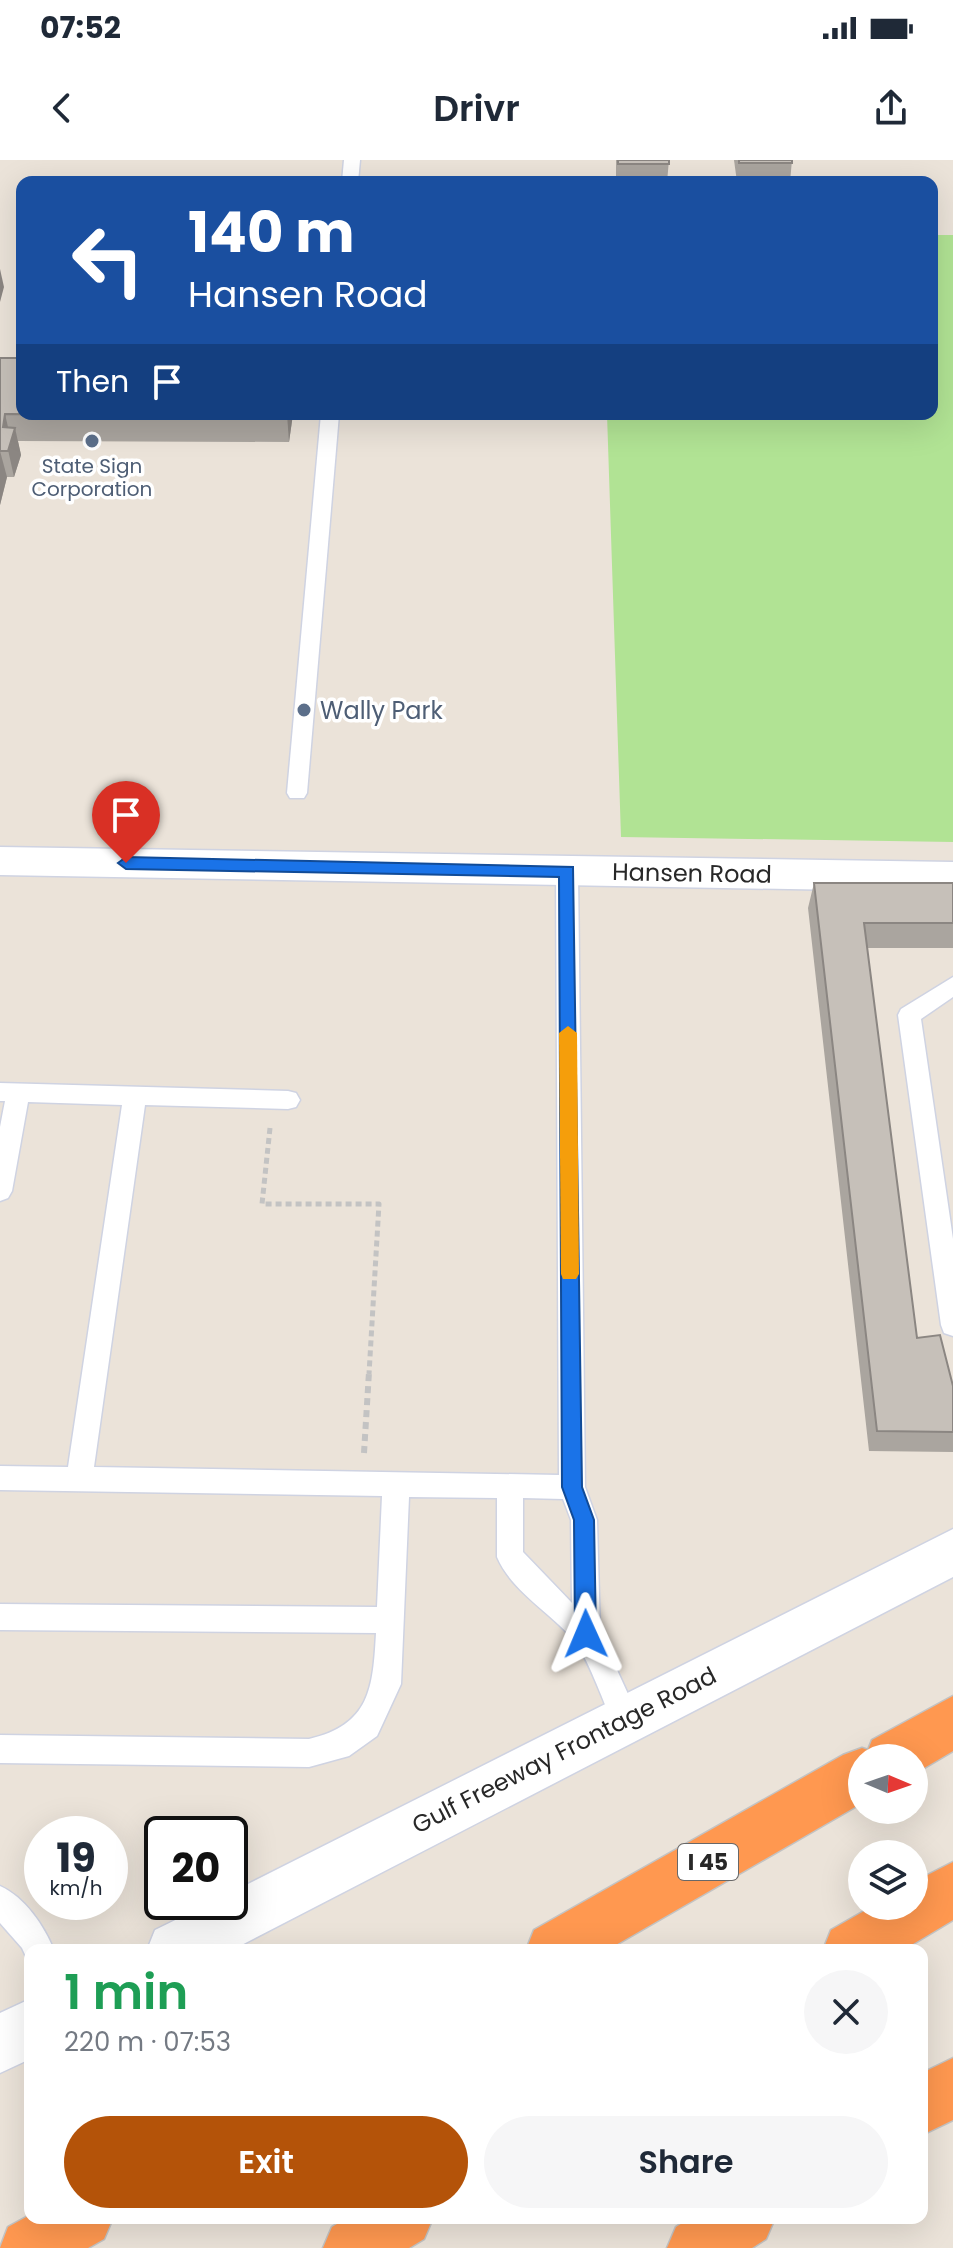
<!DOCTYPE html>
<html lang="en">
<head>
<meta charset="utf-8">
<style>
  :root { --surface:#fff; --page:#f6f6f7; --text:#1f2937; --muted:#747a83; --accent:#b45309 }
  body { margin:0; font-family:Poppins,sans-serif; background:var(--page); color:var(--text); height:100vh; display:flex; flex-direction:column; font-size:30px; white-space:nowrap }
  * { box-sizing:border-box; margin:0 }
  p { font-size:26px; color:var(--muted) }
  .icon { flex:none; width:44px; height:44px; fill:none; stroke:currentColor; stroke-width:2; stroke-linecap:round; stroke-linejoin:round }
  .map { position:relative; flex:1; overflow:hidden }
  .drawer { position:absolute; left:24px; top:1784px; width:904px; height:280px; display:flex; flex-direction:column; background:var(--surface); border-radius:16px; box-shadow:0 8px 32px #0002 }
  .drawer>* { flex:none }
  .banner { position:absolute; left:16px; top:16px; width:922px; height:244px; border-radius:16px; box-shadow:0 8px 32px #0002; background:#1a4fa0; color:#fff; overflow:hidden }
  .needle { width:52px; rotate:92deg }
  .tools { position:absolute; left:848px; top:1584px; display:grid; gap:16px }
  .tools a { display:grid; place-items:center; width:80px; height:80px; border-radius:50%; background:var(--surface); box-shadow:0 8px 32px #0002; font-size:40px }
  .speed { position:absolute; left:24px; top:1656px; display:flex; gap:16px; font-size:40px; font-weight:700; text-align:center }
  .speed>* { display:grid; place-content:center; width:104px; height:104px; border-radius:50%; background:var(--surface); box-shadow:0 8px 32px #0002; line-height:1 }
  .speed small { font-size:20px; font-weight:400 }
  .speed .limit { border:4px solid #111; border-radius:12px; background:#fff; color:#111 }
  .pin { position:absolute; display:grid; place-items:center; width:68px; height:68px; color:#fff; margin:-82px -34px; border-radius:50% 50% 50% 0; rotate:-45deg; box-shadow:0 0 8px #0007 }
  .pin .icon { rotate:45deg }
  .me { position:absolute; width:88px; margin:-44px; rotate:359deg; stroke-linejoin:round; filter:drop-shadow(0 0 6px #0008) }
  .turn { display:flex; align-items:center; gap:28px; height:168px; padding:0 40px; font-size:36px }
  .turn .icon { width:104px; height:104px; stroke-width:2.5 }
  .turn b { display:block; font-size:56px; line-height:68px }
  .then { display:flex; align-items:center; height:76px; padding:0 40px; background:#0003; gap:16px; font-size:30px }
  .round { display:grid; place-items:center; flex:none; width:84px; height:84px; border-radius:42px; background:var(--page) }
  .head { display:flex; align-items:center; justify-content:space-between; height:136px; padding:0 40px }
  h1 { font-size:48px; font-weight:600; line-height:60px; color:#1e9e55 }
  .primary-button { display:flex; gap:16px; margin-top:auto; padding:16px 40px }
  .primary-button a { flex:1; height:92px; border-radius:48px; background:var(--accent); color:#fff; font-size:32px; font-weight:600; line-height:92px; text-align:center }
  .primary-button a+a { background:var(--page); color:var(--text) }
  .status { display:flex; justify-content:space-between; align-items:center; height:56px; padding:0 40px; background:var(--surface); direction:ltr }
  .status svg { height:22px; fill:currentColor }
  header { display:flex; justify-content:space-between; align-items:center; height:104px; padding:0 40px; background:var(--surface); font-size:36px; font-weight:600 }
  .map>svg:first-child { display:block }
  .green { fill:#b1e394 }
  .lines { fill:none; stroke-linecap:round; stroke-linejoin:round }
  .service-casing { stroke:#cfd3e2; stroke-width:3 }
  .minor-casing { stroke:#cfd3e2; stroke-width:3 }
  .secondary-casing { stroke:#cfd3e2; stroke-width:3 }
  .motorway-casing { stroke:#c3c3c3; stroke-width:3 }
  .path-far1 { stroke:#c3c3c3; stroke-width:5; stroke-dasharray:6 4; stroke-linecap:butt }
  .path { stroke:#c3c3c3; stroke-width:6; stroke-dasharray:7 5; stroke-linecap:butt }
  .service { fill:#fff; fill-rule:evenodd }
  .minor { fill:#fff; fill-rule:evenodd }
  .secondary { fill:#fff; fill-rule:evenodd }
  .motorway { fill:#ff9850; fill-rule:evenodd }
  .wall { fill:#aaa59f }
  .shaded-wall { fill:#8b8682 }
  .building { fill:#c6c0b9; stroke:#8b8682; stroke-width:2 }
  .route { fill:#1a73e8; stroke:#114b97; stroke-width:2 }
  .slow { fill:#f59e0b }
  .service-dot { fill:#5c6f8a; stroke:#fff; stroke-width:3 }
  .labels { text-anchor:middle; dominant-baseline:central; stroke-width:7; stroke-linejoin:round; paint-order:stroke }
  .far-service-label { font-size:20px; fill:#4e5e75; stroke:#fff }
  .shield { fill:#fff; stroke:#686868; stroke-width:2 }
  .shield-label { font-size:22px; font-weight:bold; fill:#282828 }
  .service-label { font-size:24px; fill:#4e5e75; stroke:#fff; text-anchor:start }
  .street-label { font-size:24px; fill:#282828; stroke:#fff }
</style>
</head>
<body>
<div class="status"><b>07:52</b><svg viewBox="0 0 49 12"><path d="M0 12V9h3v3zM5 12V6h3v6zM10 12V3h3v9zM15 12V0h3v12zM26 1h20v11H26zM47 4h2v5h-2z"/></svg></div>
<header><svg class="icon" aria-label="back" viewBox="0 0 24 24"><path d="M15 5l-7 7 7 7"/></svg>Drivr<svg class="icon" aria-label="share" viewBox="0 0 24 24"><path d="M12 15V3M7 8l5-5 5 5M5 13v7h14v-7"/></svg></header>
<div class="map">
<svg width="953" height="2088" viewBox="0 0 953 2088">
  <rect width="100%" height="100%" fill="#ebe3d9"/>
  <polygon class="green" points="932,75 953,75 953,682 621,677 607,254 932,254"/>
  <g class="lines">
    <g class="service-casing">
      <g id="service">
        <polygon points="344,0 360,0 358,22 342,22"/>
        <polygon points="321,254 339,254 307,633 304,638 290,638 287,633"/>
        <path d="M567 703 575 705 578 711 585 1327 597 1360 600 1473 639 1558 635 1568 625 1572 615 1568C604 1544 590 1503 576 1483 554 1454 513 1434 497 1397V1338L409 1337 401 1524 377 1576 349 1596 309 1607 0 1603V1575L309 1579C370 1565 373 1528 376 1473L0 1470V1444L377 1447 382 1336 0 1330V1306L68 1307 122 945 28 942 12 1031 8 1038 0 1041V967L5 941H0V923L288 931 296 933 300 940 296 947 288 949 145 945 94 1307 559 1315 556 711 559 705ZM523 1338 563 1339 571 1360 572 1443 523 1392Z"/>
        <polygon points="953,817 953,837 921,859 953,1079 953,1176 944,1173 941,1165 898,855 901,849"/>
        <path d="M0 1726C25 1737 44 1766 54 1790H30L28 1801 22 1788 0 1763Z"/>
      </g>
    </g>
    <g class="minor-casing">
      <polygon id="minor" points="0,687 953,702 953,732 0,715"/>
    </g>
    <g class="secondary-casing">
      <g id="secondary">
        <polygon points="953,1369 953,1417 232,1790 147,1790 155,1770 212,1742 230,1742 230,1733"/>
        <polygon points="30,1839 30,1899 0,1913 0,1853"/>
      </g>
    </g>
    <g class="motorway-casing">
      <g id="motorway">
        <polygon points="953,1536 953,1591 914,1614 914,1598 862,1598 862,1643 607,1790 526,1790 534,1770 843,1595 862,1588 868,1590 872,1580"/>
        <polygon points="953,1702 953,1760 903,1790 823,1790 831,1770 873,1746 914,1746 914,1722"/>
        <polygon points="953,1898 953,1960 922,1975 922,1913"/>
        <polygon points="30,2055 30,2058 113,2058 104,2079 88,2088 0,2088 8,2067"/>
        <polygon points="347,2058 433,2058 424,2079 409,2088 323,2088 332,2067"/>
        <polygon points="690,2058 775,2058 766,2079 752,2088 667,2088 676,2067"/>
      </g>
    </g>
    <polyline class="path-far1" points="270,968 262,1044 379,1044 369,1214"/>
    <polyline class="path" points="364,1293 369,1212"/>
    <use href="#service" class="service"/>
    <use href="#minor" class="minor"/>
    <use href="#secondary" class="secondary"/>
    <use href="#motorway" class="motorway"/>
  </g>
  <g class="wall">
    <polygon points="616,0 669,0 667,22 616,22"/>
    <polygon points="734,0 792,0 790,22 737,22"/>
    <polygon points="0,198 22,254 293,254 289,282 18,281 21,295 14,317 7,317 0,345"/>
    <polygon points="814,723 953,723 953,788 867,788 917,1178 953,1226 953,1292 869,1291 808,748"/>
  </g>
  <g class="shaded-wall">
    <polygon points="0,109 4,127 0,142"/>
    <polygon points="5,254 11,280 15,268 21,295 14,317 3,267"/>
    <polygon points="287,254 293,254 289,282"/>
    <polygon points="0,291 7,317 0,345"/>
  </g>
  <g class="building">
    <rect x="618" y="0" width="51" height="4"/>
    <rect x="739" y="0" width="53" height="3"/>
    <polygon points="0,198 22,198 22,254 287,255 5,254 3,267 15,268 8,291 0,291 0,292"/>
    <polygon points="814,723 953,723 953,763 864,763 917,1178 940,1175 953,1226 953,1272 877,1271"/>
  </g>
  <polygon class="route" points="126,697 573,707 582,1327 594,1360 596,1474 593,1481 586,1484 578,1481 575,1474 574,1360 562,1327 559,717 126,709 118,703"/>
  <polygon class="slow" points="568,866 577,873 579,1114 576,1119 563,1119 561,1114 559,873"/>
  <g class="service-dot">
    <circle cx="92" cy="281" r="8"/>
    <circle cx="304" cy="550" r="8"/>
  </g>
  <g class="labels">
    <g class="far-service-label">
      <text x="92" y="306">State Sign<tspan x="92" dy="23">Corporation</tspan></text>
    </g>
    <rect class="shield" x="678" y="1684" width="60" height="36" rx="6"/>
    <g class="shield-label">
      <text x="708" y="1702">I 45</text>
    </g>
    <g class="service-label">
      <text x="320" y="550">Wally Park</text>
    </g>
    <g class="street-label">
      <text transform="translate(692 713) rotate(1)">Hansen Road</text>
      <text transform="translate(564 1590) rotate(-27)">Gulf Freeway Frontage Road</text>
    </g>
  </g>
</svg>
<div class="tools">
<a><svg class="needle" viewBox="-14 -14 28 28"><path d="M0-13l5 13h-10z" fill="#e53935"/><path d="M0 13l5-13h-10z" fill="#747a83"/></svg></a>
<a><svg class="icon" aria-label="layers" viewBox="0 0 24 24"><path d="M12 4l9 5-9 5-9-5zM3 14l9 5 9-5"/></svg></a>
</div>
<div class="speed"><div>19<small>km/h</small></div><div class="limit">20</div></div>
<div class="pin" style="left:126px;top:703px;background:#d93025"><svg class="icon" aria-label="arrive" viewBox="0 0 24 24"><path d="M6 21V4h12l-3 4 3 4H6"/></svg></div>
<svg class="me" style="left:586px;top:1474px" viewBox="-20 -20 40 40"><path d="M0-17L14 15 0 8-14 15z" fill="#1a73e8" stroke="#fff" stroke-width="4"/></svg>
<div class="banner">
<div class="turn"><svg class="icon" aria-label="left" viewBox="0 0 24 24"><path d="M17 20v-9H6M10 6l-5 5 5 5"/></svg><div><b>140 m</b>Hansen Road</div></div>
<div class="then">Then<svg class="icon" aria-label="arrive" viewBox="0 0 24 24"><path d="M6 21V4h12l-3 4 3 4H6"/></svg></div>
</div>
<section class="drawer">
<div class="head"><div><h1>1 min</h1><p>220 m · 07:53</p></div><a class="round"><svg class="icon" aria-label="close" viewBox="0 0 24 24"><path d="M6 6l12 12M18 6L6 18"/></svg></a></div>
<div class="primary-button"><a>Exit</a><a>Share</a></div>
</section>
</div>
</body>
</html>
